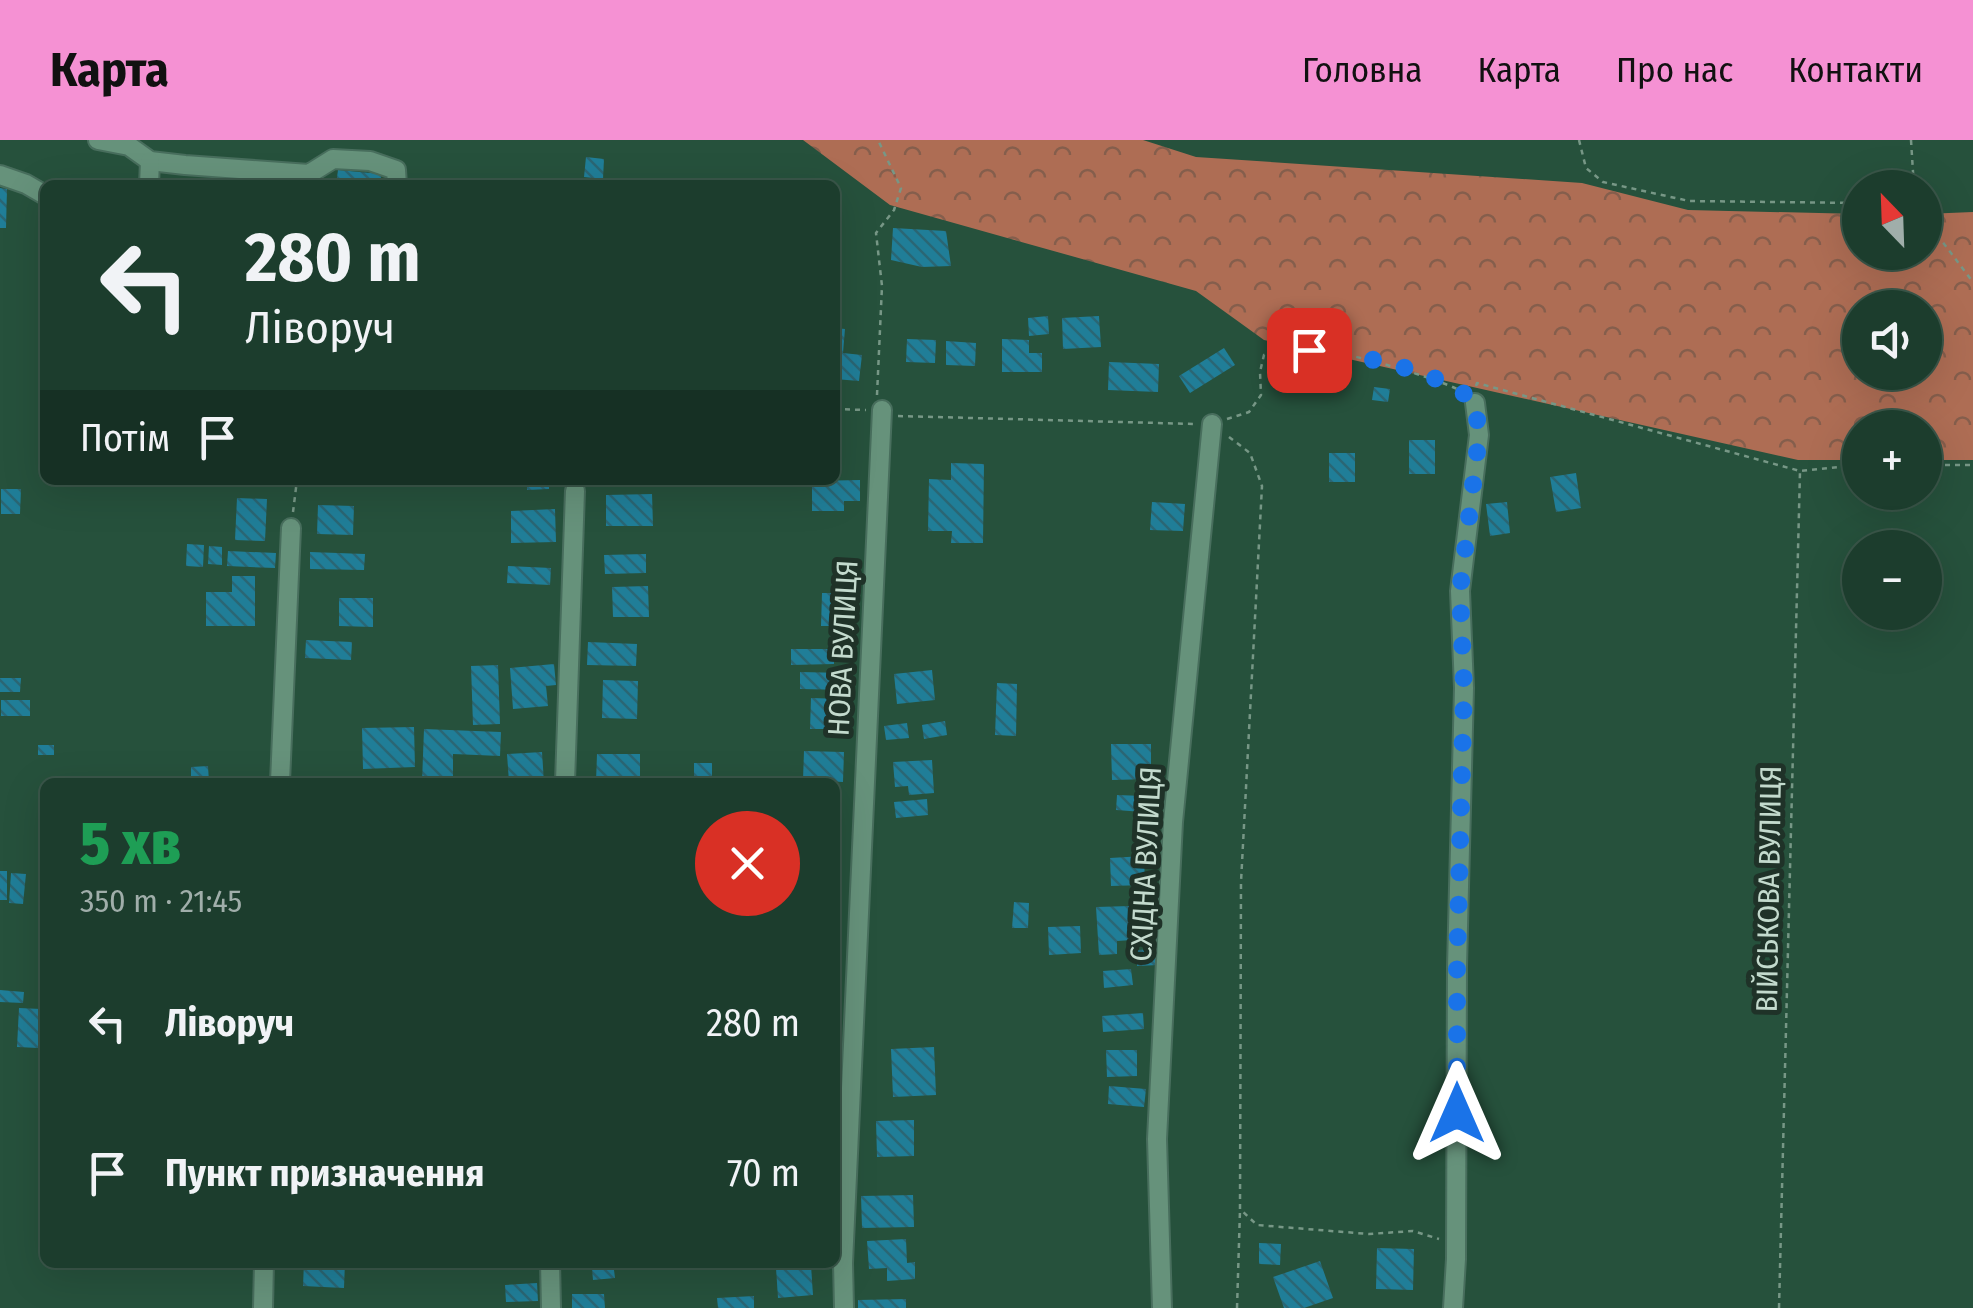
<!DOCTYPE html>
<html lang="uk">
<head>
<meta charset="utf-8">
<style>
  :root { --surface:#1c3d2d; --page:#294839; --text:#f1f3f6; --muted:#a0aeaa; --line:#3a5649; --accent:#f591d3 }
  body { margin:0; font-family:"Fira Sans Condensed",sans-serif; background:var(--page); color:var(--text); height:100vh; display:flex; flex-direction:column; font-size:38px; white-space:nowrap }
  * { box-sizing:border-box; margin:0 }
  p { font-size:32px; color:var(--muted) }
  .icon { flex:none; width:55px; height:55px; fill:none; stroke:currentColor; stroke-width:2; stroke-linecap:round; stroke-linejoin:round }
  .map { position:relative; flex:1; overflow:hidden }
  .panel { position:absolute; left:40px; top:638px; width:800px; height:490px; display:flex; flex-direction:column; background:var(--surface); border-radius:15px; box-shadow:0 10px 40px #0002,0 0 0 2px var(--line) }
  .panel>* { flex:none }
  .guide { position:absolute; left:40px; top:40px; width:800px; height:305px; border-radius:15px; box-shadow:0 10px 40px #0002,0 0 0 2px var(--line); background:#1c3d2d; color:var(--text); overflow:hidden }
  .needle { width:65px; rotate:337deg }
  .tools { position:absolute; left:1842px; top:30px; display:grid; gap:20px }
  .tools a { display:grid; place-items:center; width:100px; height:100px; border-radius:50%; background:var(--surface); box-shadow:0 10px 40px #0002,0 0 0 2px var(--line); font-size:50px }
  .pin { position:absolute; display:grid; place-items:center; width:85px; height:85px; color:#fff; margin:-42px; border-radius:20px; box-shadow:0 5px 15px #0006 }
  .me { position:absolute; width:110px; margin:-55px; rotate:0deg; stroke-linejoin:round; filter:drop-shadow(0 0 8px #0008) }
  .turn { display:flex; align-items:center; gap:35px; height:210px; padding:0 40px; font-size:45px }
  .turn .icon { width:130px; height:130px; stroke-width:2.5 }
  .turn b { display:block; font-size:70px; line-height:85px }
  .then { display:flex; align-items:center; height:95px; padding:0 40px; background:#0003; gap:20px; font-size:38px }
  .round { display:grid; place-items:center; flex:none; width:105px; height:105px; border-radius:52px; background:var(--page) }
  .head { display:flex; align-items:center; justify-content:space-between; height:170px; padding:0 40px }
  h1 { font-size:60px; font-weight:800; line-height:75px; color:#1e9e55 }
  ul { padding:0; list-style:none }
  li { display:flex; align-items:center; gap:30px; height:150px; padding:0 40px }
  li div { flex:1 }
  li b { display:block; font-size:38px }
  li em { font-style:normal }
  header { display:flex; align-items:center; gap:60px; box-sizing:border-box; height:140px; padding:0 50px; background:var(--accent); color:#111 }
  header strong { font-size:48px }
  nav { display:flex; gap:55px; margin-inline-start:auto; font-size:35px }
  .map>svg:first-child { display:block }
  .forest { fill:url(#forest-crowns); fill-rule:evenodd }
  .building { fill:url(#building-back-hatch) }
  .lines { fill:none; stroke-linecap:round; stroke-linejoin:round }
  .minor-casing { stroke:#486e5d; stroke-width:22 }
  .path { stroke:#779786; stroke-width:2.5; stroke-dasharray:5 5; stroke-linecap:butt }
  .minor { stroke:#66927b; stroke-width:18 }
  .route { stroke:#1a73e8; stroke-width:18; stroke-dasharray:0 32.4 }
  .labels { text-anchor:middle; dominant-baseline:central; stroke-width:10; stroke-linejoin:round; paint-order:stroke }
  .street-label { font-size:30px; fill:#c3dacd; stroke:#1f3228 }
</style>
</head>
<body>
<header>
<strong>Карта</strong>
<nav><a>Головна</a><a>Карта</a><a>Про нас</a><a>Контакти</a></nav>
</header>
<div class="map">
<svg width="1973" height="1168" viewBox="0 0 1973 1168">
  <defs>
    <pattern id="forest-crowns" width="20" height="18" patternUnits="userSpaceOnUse" patternTransform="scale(2.5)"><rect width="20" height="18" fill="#ae6d54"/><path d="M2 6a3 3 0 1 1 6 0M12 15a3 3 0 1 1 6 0" fill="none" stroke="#855e4c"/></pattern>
    <pattern id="building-back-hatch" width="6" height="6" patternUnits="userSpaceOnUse" patternTransform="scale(2.5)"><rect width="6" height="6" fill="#207e98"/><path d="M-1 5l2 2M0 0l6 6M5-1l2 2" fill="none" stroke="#2a6674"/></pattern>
  </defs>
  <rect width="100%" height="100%" fill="#26513c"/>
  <path class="forest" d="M803 0H1143L1196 17 1582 43 1688 70 1860 74V112H1925V74L1973 72V320H1925V288H1860V320H1798L1264 200 1196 151 890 65ZM1860 168H1925V232H1860Z"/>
  <g class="building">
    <polygon points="586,17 604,19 603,39 584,37"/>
    <polygon points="338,30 381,34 381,45 336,45"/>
    <polygon points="0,48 7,49 6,88 0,88"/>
    <polygon points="893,88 946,91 951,126 922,127 891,120"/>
    <polygon points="1048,176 1049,194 1029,196 1028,178"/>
    <polygon points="1099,176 1101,207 1063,209 1062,178"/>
    <polygon points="835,188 845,189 843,213 862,215 859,241 835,239"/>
    <polygon points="907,199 936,200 935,223 906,222"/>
    <polygon points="1002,199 1029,200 1029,213 1042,213 1042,232 1002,232"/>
    <polygon points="946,201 976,203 975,226 946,225"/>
    <polygon points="1224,208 1235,225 1190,253 1179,236"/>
    <polygon points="1109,222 1159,224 1158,252 1108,250"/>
    <polygon points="1374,247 1390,249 1388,262 1372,260"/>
    <rect x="1409" y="300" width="26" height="34"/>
    <rect x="1329" y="313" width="26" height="29"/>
    <polygon points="951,323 984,324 983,403 951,403 952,391 928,391 929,339 951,340"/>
    <polygon points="1576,333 1581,368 1556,372 1550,337"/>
    <polygon points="527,340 549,340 549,349 527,350"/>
    <polygon points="860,340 860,361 844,361 844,371 812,371 812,341"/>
    <polygon points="1,349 21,349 20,374 1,374"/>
    <polygon points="652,354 653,386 606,386 606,355"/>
    <polygon points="237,358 267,359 265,401 235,400"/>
    <polygon points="1152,362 1185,364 1183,391 1150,390"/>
    <polygon points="1507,362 1510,393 1490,396 1486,364"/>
    <polygon points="318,365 354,366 353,395 317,394"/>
    <polygon points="555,369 556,402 511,403 511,371"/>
    <polygon points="187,404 204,405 203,427 186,426"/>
    <polygon points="209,406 222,407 222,425 208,424"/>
    <polygon points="228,411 276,413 275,428 227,426"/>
    <polygon points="310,412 365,414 364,430 310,429"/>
    <polygon points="646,414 646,433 605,434 604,415"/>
    <polygon points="508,426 551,428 550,445 507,443"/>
    <polygon points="232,436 255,436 255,486 206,486 206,452 232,452"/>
    <polygon points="648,446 649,477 613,477 612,447"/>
    <polygon points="822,453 849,453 849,486 821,486"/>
    <polygon points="339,458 373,458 373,487 339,486"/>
    <polygon points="836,492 851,492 850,515 835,514"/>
    <polygon points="306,500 352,502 351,520 305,518"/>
    <polygon points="588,502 637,504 636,526 587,525"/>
    <polygon points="791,509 834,509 834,524 791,525"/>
    <polygon points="554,524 556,545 546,546 548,566 513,569 510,528"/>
    <polygon points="498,525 500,584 473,585 471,526"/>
    <polygon points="932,530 935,560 897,564 894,534"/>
    <polygon points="800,532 846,533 846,550 800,549"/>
    <polygon points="0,538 21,538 20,552 0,552"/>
    <polygon points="603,540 638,541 637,579 602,578"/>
    <polygon points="997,543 1017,544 1016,596 995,595"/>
    <polygon points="811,558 845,559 844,589 810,589"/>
    <rect x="1" y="560" width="29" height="16"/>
    <polygon points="945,581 947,595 924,599 922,585"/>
    <polygon points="907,583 909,598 886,600 884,586"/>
    <polygon points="414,587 415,627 363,629 362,588"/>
    <polygon points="424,589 501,592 500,616 453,614 453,642 422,642"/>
    <polygon points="1111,604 1151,604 1151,639 1112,640"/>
    <rect x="38" y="605" width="16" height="10"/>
    <polygon points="804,611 844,612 843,642 803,640"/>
    <polygon points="542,612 544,642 509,642 507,614"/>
    <polygon points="597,614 640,614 640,642 596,642"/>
    <polygon points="932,620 934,653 909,655 908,646 895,647 893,622"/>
    <rect x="694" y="623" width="18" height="19"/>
    <polygon points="208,626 209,642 191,642 191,627"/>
    <polygon points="1117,655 1144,656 1143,672 1116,670"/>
    <polygon points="927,659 928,675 896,678 894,662"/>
    <polygon points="1144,716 1145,745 1111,746 1110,718"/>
    <rect x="0" y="731" width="7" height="29"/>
    <polygon points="11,733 26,734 23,764 9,763"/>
    <polygon points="1139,752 1156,752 1156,763 1139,764"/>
    <polygon points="1014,762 1029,763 1028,788 1012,788"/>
    <polygon points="1130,766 1132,800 1117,801 1117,814 1099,815 1096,767"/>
    <polygon points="1080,786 1081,813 1049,815 1048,787"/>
    <polygon points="1157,809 1158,825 1137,826 1137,810"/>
    <polygon points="1131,829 1133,845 1104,848 1103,831"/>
    <polygon points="0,850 24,852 23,863 0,862"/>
    <polygon points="19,868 41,869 38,908 17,907"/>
    <polygon points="1143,873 1144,889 1103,892 1102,876"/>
    <polygon points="934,907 936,955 893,957 891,909"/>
    <polygon points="1106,910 1137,910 1137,936 1107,937"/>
    <polygon points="1109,946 1146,949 1144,967 1108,964"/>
    <polygon points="914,980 914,1016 877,1017 876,981"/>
    <polygon points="913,1055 914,1087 862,1088 861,1056"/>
    <polygon points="906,1099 907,1123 915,1122 915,1139 887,1141 887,1128 869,1129 867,1101"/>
    <polygon points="1259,1103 1281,1104 1280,1125 1259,1124"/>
    <polygon points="1377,1108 1414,1109 1413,1150 1376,1149"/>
    <polygon points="1320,1121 1333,1158 1304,1168 1284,1168 1273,1137"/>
    <polygon points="304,1122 345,1122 344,1148 303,1146"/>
    <polygon points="493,1122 535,1122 535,1126 493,1129"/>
    <polygon points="577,1122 613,1122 615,1138 593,1140 592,1129 577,1130"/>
    <polygon points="811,1125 813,1155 778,1158 776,1128"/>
    <polygon points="537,1143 538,1161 506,1162 505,1145"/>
    <polygon points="572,1154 604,1154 605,1168 572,1168"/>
    <polygon points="754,1156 754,1168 718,1168 717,1158"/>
    <polygon points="906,1159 906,1168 858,1168 858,1160"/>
  </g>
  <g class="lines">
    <g class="minor-casing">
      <g id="minor">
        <polyline points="98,0 129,6 150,21 185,25 309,34 333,19 370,21 396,30 397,45"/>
        <polyline points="0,35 26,44 45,55"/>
        <polyline points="149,45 150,21"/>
        <polyline points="280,642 291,388"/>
        <polyline points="565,642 575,351"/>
        <polyline points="550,1122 551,1168"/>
        <polyline points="263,1168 264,1122"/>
        <polyline points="844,1168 843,1123 882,270"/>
        <polyline points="1162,1168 1157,999 1173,682 1212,284"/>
        <polyline points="1453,1168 1456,1119 1457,827 1464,548 1460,451 1479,295 1475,263"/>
      </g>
    </g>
    <g class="path">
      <polyline points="1579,0 1586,28 1603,42 1689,61 1860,63"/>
      <polyline points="1911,0 1914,48"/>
      <polyline points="1925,79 1973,142"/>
      <polyline points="1476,246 1477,243 1800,331 1860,325"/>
      <polyline points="877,255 882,146 876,93 894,70 901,48 878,0"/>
      <polyline points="835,269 866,270"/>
      <polyline points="898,276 1195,284"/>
      <path d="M1227 279 1249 272 1261 255 1260 232 1264 215C1269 213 1273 209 1278 207 1306 199 1435 236 1463 252"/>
      <polyline points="1229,297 1250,313 1262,346 1241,742 1240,1069 1257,1085 1369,1094 1413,1091 1439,1099"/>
      <polyline points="1925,325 1973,325"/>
      <polyline points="293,372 297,340"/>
      <polyline points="1237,1168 1240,1070"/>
      <polyline points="1779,1168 1800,331"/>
    </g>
    <use href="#minor" class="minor"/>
  </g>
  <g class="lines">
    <path class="route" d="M1309 210C1359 215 1437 229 1475 262L1479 296 1460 451 1464 548 1457 827V973"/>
  </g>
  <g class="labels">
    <g class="street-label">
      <text transform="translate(843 508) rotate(-87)">НОВА ВУЛИЦЯ</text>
      <text transform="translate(1146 724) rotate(-87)">СХІДНА ВУЛИЦЯ</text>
      <text transform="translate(1769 749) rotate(-89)">ВІЙСЬКОВА ВУЛИЦЯ</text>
    </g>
  </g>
</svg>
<div class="tools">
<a><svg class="needle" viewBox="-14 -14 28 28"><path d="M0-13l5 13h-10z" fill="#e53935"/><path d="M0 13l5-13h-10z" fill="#a0aeaa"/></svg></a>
<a><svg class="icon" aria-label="sound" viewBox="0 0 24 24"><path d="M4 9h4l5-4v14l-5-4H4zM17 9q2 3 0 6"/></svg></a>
<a>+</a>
<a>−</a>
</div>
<div class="pin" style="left:1309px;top:210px;background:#d93025"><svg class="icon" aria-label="arrive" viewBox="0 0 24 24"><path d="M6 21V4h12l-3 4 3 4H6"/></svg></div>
<svg class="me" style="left:1457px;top:973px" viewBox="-20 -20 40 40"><path d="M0-17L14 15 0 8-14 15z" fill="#1a73e8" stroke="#fff" stroke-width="4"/></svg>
<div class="guide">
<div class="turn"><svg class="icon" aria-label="left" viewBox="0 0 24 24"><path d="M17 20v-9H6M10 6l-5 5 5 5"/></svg><div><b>280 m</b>Ліворуч</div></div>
<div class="then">Потім<svg class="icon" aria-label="arrive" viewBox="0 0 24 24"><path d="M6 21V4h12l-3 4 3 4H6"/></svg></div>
</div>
<section class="panel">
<div class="head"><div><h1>5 хв</h1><p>350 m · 21:45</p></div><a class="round" style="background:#d93025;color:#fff"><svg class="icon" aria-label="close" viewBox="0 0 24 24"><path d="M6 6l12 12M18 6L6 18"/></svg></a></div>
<ul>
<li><svg class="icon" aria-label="left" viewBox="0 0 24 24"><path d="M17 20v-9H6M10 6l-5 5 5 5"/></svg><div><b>Ліворуч</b></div><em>280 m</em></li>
<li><svg class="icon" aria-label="arrive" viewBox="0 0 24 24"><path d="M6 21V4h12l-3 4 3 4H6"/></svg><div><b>Пункт призначення</b></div><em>70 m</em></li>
</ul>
</section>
</div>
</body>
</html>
